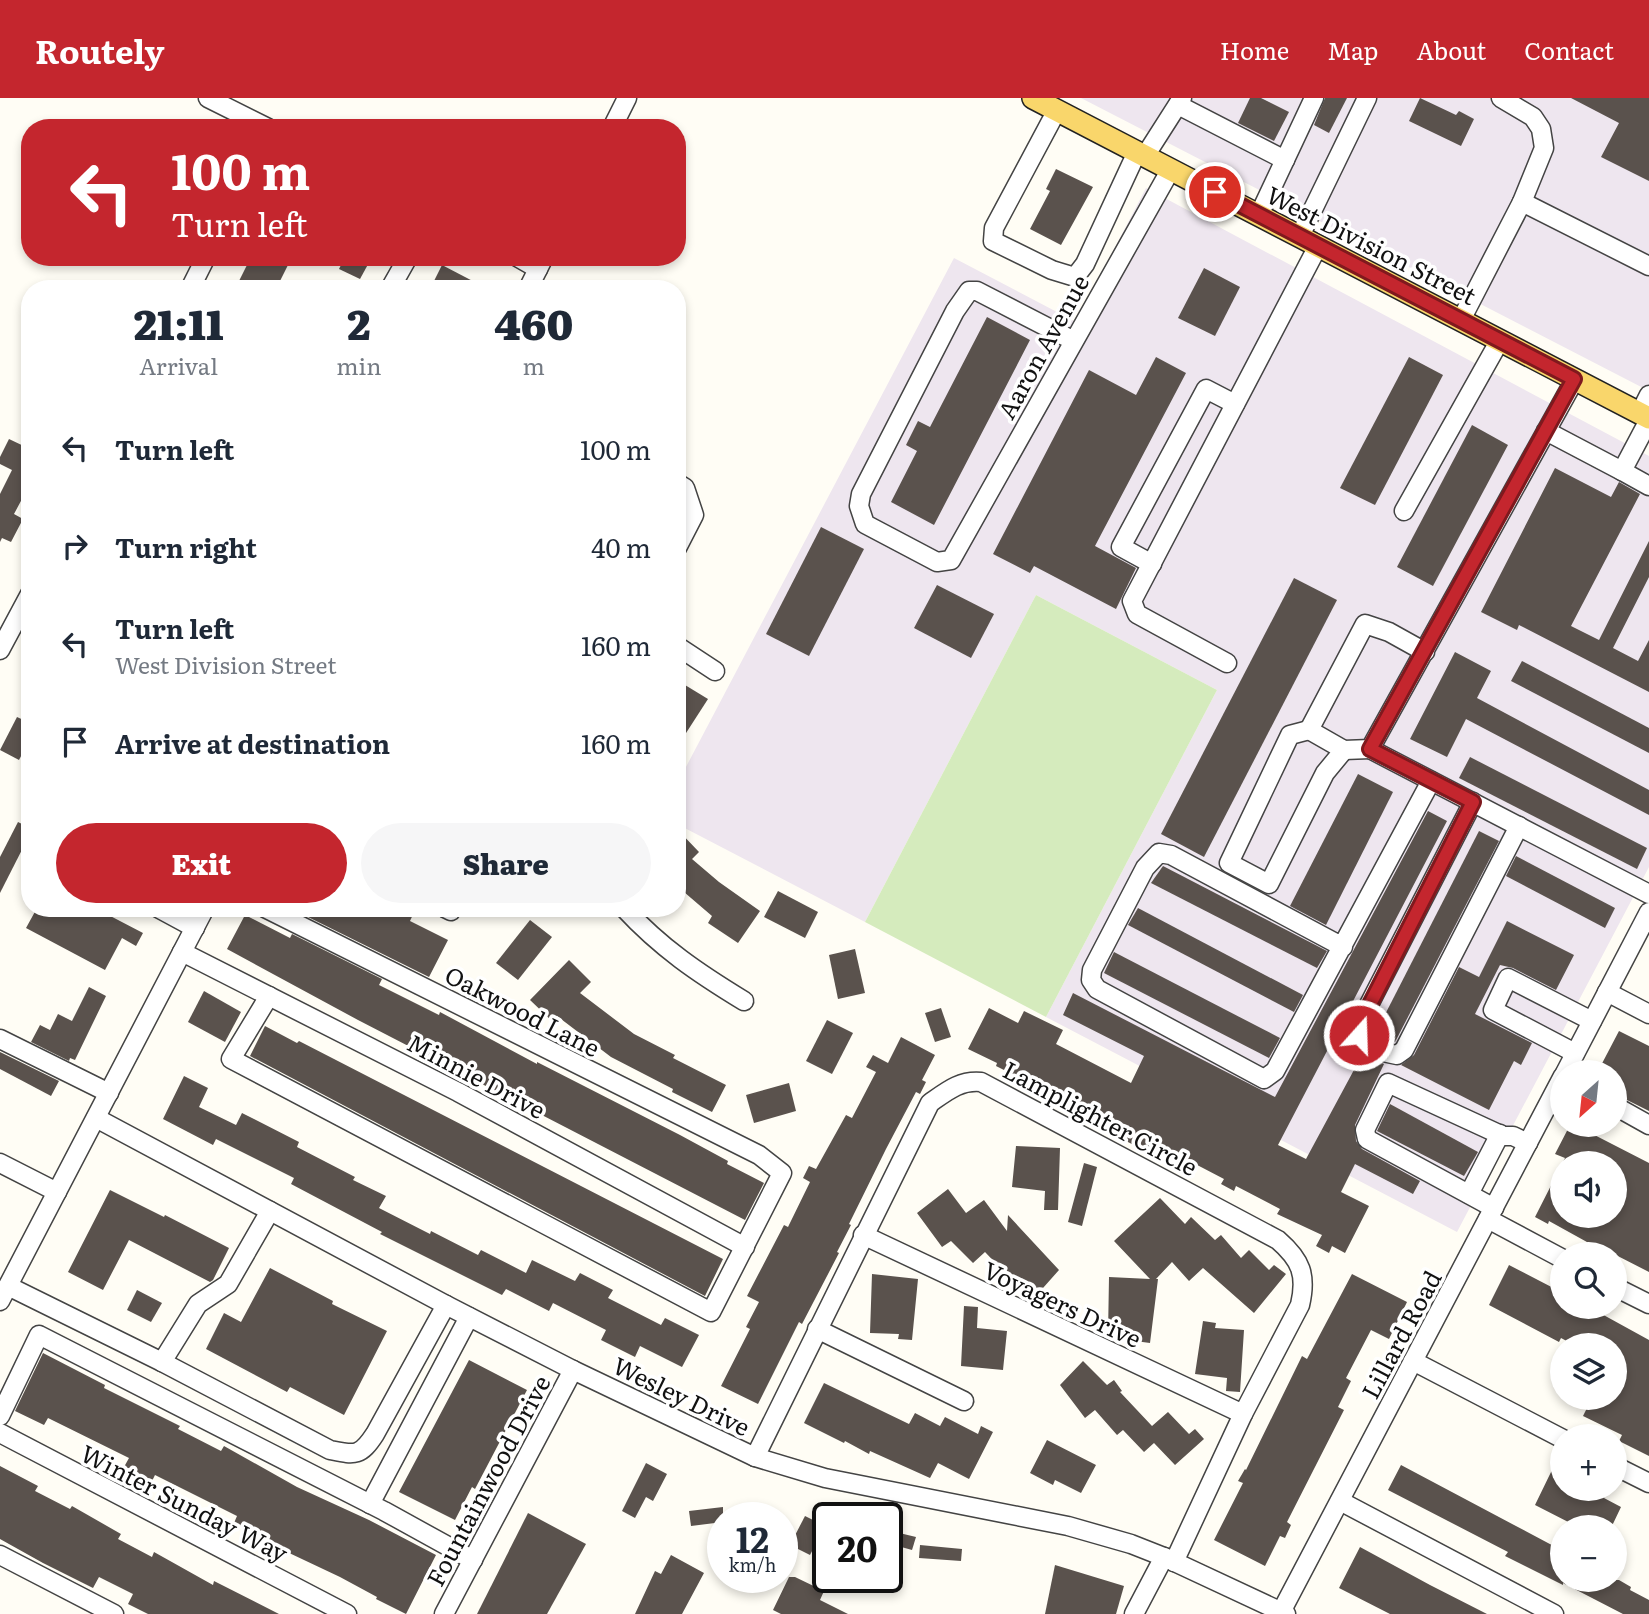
<!DOCTYPE html>
<html lang="en">
<head>
<meta charset="utf-8">
<style>
  :root { --surface:#fff; --page:#f6f6f7; --text:#1f2937; --muted:#747a83; --accent:#c4262e }
  body { margin:0; font-family:Literata,serif; background:var(--page); color:var(--text); height:100vh; display:flex; flex-direction:column; font-size:26px; white-space:nowrap }
  * { box-sizing:border-box; margin:0 }
  p { font-size:23px; color:var(--muted) }
  .icon { flex:none; width:38px; height:38px; fill:none; stroke:currentColor; stroke-width:2; stroke-linecap:round; stroke-linejoin:round }
  .map { position:relative; flex:1; overflow:hidden }
  .drawer { position:absolute; left:21px; top:182px; width:665px; height:637px; display:flex; flex-direction:column; background:var(--surface); border-radius:28px; box-shadow:0 4px 10px #0003 }
  .drawer>* { flex:none }
  .banner { position:absolute; left:21px; top:21px; width:665px; height:147px; border-radius:28px; box-shadow:0 4px 10px #0003; background:#c4262e; color:#fff; overflow:hidden }
  .needle { width:46px; rotate:207deg }
  .fabs { position:absolute; left:1550px; top:962px; display:grid; gap:14px }
  .fabs a { display:grid; place-items:center; width:77px; height:77px; border-radius:50%; background:var(--surface); box-shadow:0 4px 10px #0003; font-size:35px }
  .speed { position:absolute; left:707px; top:1404px; display:flex; gap:14px; font-size:35px; font-weight:700; text-align:center }
  .speed>* { display:grid; place-content:center; width:91px; height:91px; border-radius:50%; background:var(--surface); box-shadow:0 4px 10px #0003; line-height:1 }
  .speed small { font-size:18px; font-weight:400 }
  .speed .limit { border:4px solid #111; border-radius:10px; background:#fff; color:#111 }
  .pin { position:absolute; display:grid; place-items:center; width:60px; height:60px; color:#fff; margin:-30px; border:4px solid #fff; border-radius:50%; box-shadow:0 2px 7px #0007 }
  .me { position:absolute; width:77px; margin:-38px; rotate:20deg; stroke-linejoin:round; filter:drop-shadow(0 0 5px #0008) }
  .turn { display:flex; align-items:center; gap:24px; height:147px; padding:0 35px; font-size:32px }
  .turn .icon { width:91px; height:91px; stroke-width:2.5 }
  .turn b { display:block; font-size:49px; line-height:60px }
  .eta { display:flex; justify-content:space-evenly; align-items:center; height:119px; text-align:center }
  .eta b { font-size:42px; font-weight:800; line-height:49px }
  .primary-button { display:flex; gap:14px; margin-top:auto; padding:14px 35px }
  .primary-button a { flex:1; height:80px; border-radius:42px; background:var(--accent); color:#fff; font-size:28px; font-weight:800; line-height:80px; text-align:center }
  .primary-button a+a { background:var(--page); color:var(--text) }
  ul { padding:0; list-style:none }
  li { display:flex; align-items:center; gap:21px; height:98px; padding:0 35px }
  li div { flex:1 }
  li b { display:block; font-size:26px }
  li em { font-style:normal }
  header { display:flex; align-items:center; gap:42px; box-sizing:border-box; height:98px; padding:0 35px; background:var(--accent); color:#fff }
  header strong { font-size:33px }
  nav { display:flex; gap:38px; margin-inline-start:auto; font-size:24px }
  .map>svg:first-child { display:block }
  .industrial { fill:#eee6ef }
  .green { fill:#d5ebbd }
  .building { fill:#5a524d; fill-rule:evenodd }
  .lines { fill:none; stroke-linecap:round; stroke-linejoin:round }
  .minor-casing { stroke:#444; stroke-width:21 }
  .major-casing { stroke:#222; stroke-width:24 }
  .minor { stroke:#fff; stroke-width:18 }
  .major { stroke:#f9d66b; stroke-width:21 }
  .route-casing { stroke:#7f191e; stroke-width:18 }
  .route { stroke:#c4262e; stroke-width:12 }
  .labels { text-anchor:middle; dominant-baseline:central; stroke-width:7; stroke-linejoin:round; paint-order:stroke }
  .street-label { font-size:24px; fill:#111; stroke:#fff }
</style>
</head>
<body>
<header>
<strong>Routely</strong>
<nav><a>Home</a><a>Map</a><a>About</a><a>Contact</a></nav>
</header>
<div class="map">
<svg width="1649" height="1516" viewBox="0 0 1649 1516">
  <rect width="100%" height="100%" fill="#fffdf5"/>
  <g class="industrial">
    <polygon points="1081,0 1649,0 1649,293"/>
    <polygon points="1146,90 1649,358 1649,769 1457,1134 1046,919 1217,592 1036,497 865,824 677,726 677,686 954,160 1076,224"/>
  </g>
  <polygon class="green" points="1036,497 1217,592 1046,919 865,824"/>
  <g class="building">
    <polygon points="1250,0 1261,0 1289,14 1274,43 1238,25"/>
    <polygon points="1325,0 1347,0 1329,35 1314,27"/>
    <polygon points="1420,0 1456,17 1459,13 1474,21 1461,48 1409,23"/>
    <polygon points="1571,0 1649,0 1649,83 1601,59 1619,25"/>
    <polygon points="1056,71 1093,89 1061,147 1030,131 1050,93 1046,91"/>
    <polygon points="251,159 292,159 276,191 235,191"/>
    <polygon points="345,159 372,159 360,181 339,171"/>
    <polygon points="442,167 488,191 430,191"/>
    <polygon points="1204,170 1240,189 1215,238 1178,220"/>
    <polygon points="987,219 1030,242 934,427 891,404 917,353 906,347 918,323 930,329"/>
    <polygon points="1156,259 1186,275 1095,448 1136,470 1116,511 1034,468 1030,475 993,456 1089,272 1136,297"/>
    <polygon points="1409,259 1443,277 1375,407 1340,390"/>
    <polygon points="1472,327 1508,347 1433,488 1397,469"/>
    <polygon points="9,341 30,351 30,386 14,416 23,421 11,444 2,440 0,444 0,396 12,372 0,366 0,359"/>
    <polygon points="1555,370 1611,399 1619,384 1640,396 1571,528 1599,542 1649,443 1649,479 1613,550 1638,563 1649,542 1649,594 1519,527 1517,532 1481,514"/>
    <polygon points="821,429 864,451 809,558 766,536"/>
    <polygon points="1294,480 1337,502 1204,759 1161,736"/>
    <polygon points="937,487 994,516 971,560 914,530"/>
    <polygon points="1455,554 1491,573 1477,600 1649,692 1649,717 1466,621 1447,659 1410,641"/>
    <polygon points="1522,563 1649,630 1649,655 1511,583"/>
    <polygon points="685,587 708,601 677,649 677,599"/>
    <polygon points="17,619 30,625 30,641 19,662 0,652"/>
    <polygon points="1470,659 1647,750 1637,771 1459,680"/>
    <polygon points="1358,676 1393,694 1326,827 1290,808"/>
    <polygon points="1428,713 1447,723 1278,1047 1306,1061 1362,957 1384,966 1355,1027 1356,1043 1362,1051 1420,1083 1413,1096 1355,1066 1341,1094 1369,1108 1345,1155 1332,1148 1329,1155 1316,1148 1322,1137 1277,1116 1280,1111 1236,1088 1234,1093 1221,1086 1224,1081 1178,1057 1174,1064 1164,1059 1163,1062 1124,1042 1107,1032 1110,1025 996,968 997,965 968,951 989,910 1018,925 1024,913 1063,932 1056,946 1131,985 1144,958 1063,917 1073,895 1275,999"/>
    <polygon points="18,724 30,730 30,736 0,795 0,759"/>
    <polygon points="677,731 699,754 692,761 719,784 760,813 738,845 708,825 712,818 677,788"/>
    <polygon points="1479,733 1499,743 1395,944 1377,939 1374,938"/>
    <polygon points="1516,758 1615,810 1605,830 1506,778"/>
    <polygon points="1163,768 1327,853 1317,870 1151,785"/>
    <polygon points="778,793 818,814 805,840 764,819"/>
    <polygon points="37,810 95,810 143,835 136,848 122,840 105,872 26,830"/>
    <polygon points="305,810 416,810 410,823 448,842 429,879 302,816"/>
    <polygon points="1138,810 1303,897 1294,914 1128,827"/>
    <polygon points="245,817 290,840 292,836 382,881 379,887 439,917 440,914 537,966 537,964 680,1037 728,1063 727,1066 764,1085 745,1122 358,922 227,851"/>
    <polygon points="530,822 552,839 518,882 496,865"/>
    <polygon points="1507,823 1574,857 1556,892 1513,870 1500,867 1475,916 1532,945 1521,967 1514,963 1489,1012 1401,967 1414,957 1459,869 1479,879"/>
    <polygon points="855,851 865,895 838,901 829,857"/>
    <polygon points="1114,854 1280,940 1269,960 1104,875"/>
    <polygon points="569,862 591,884 580,895 634,936 675,957 673,960 726,987 712,1014 672,994 673,991 611,959 557,918 552,923 530,902"/>
    <polygon points="89,889 106,898 75,962 70,960 69,963 31,944 40,927 50,932 58,916 72,923"/>
    <polygon points="204,893 241,914 225,944 188,924"/>
    <polygon points="941,910 951,939 935,944 925,915"/>
    <polygon points="827,922 853,935 832,976 806,963"/>
    <polygon points="265,928 297,945 299,943 723,1161 705,1198 250,958"/>
    <polygon points="1619,933 1649,948 1649,1013 1615,996 1615,975 1597,975"/>
    <polygon points="901,939 935,957 922,982 926,984 920,996 916,994 886,1051 849,1126 851,1127 837,1154 839,1155 802,1226 799,1224 758,1306 721,1288 750,1231 746,1229 759,1204 747,1198 784,1127 788,1129 810,1084 803,1080 809,1068 816,1071 846,1017 852,1020 876,974 866,969 873,957 888,965"/>
    <polygon points="0,954 59,983 51,998 0,971"/>
    <polygon points="184,978 208,990 199,1009 236,1027 242,1015 299,1044 297,1049 355,1079 353,1082 386,1098 379,1110 430,1136 431,1133 478,1157 481,1152 526,1175 532,1162 575,1183 580,1175 613,1192 608,1200 661,1227 665,1220 699,1237 682,1269 640,1248 635,1259 601,1242 606,1232 553,1205 549,1213 506,1191 502,1197 380,1136 382,1134 291,1086 294,1080 216,1041 213,1047 163,1021"/>
    <polygon points="789,985 796,1013 754,1025 746,997"/>
    <polygon points="1390,1006 1478,1054 1464,1078 1377,1033"/>
    <path d="M1570 1027H1575L1649 1065V1174L1606 1152 1605 1154 1549 1123 1548 1126 1535 1119 1565 1060 1555 1056ZM1563 1066H1615V1118H1563Z"/>
    <polygon points="1016,1048 1060,1050 1058,1112 1044,1112 1045,1093 1012,1089"/>
    <polygon points="1084,1065 1097,1069 1082,1128 1068,1124"/>
    <polygon points="948,1091 966,1115 984,1102 1007,1133 1008,1117 1059,1172 1035,1199 1008,1176 1007,1177 985,1154 973,1165 951,1143 942,1149 917,1115"/>
    <polygon points="110,1092 164,1119 165,1117 229,1150 213,1182 210,1184 129,1142 103,1192 68,1174"/>
    <polygon points="1160,1100 1185,1126 1191,1119 1215,1142 1221,1137 1241,1160 1249,1152 1269,1172 1274,1167 1286,1176 1254,1215 1203,1170 1189,1183 1172,1164 1156,1181 1158,1181 1150,1245 1135,1243 1136,1237 1108,1237 1109,1179 1150,1181 1114,1143"/>
    <polygon points="1509,1167 1563,1195 1563,1209 1589,1209 1649,1242 1649,1358 1619,1343 1622,1337 1583,1318 1592,1300 1615,1300 1615,1248 1576,1248 1561,1240 1559,1244 1489,1207"/>
    <polygon points="270,1170 333,1203 332,1206 387,1233 344,1317 290,1289 287,1294 206,1251 224,1215 241,1224"/>
    <polygon points="872,1176 918,1181 912,1242 898,1241 899,1236 870,1235"/>
    <polygon points="1352,1176 1407,1204 1389,1241 1371,1232 1346,1280 1351,1283 1338,1309 1344,1312 1287,1424 1291,1427 1285,1440 1280,1438 1265,1468 1214,1442 1243,1385 1238,1383 1245,1371 1246,1372 1302,1258 1307,1261"/>
    <polygon points="137,1192 162,1205 151,1224 127,1212"/>
    <polygon points="964,1208 978,1209 977,1230 1007,1233 1003,1272 961,1268"/>
    <polygon points="1203,1223 1216,1225 1215,1230 1244,1232 1240,1294 1226,1293 1227,1280 1195,1276"/>
    <polygon points="43,1255 105,1287 104,1290 180,1328 178,1331 221,1353 224,1348 297,1389 369,1422 436,1457 406,1516 376,1501 377,1499 340,1479 268,1445 234,1425 237,1418 155,1377 152,1383 124,1369 129,1360 48,1320 44,1327 15,1313"/>
    <polygon points="469,1262 527,1292 475,1391 472,1389 455,1422 399,1394"/>
    <polygon points="1083,1263 1107,1287 1114,1282 1122,1293 1120,1294 1152,1328 1168,1314 1189,1336 1195,1331 1204,1341 1175,1367 1154,1345 1144,1354 1123,1332 1117,1337 1095,1312 1085,1320 1060,1287"/>
    <polygon points="824,1285 909,1326 915,1315 940,1328 945,1319 978,1336 981,1328 993,1334 969,1381 938,1365 930,1380 870,1353 869,1356 845,1343 844,1345 804,1325"/>
    <polygon points="1047,1342 1096,1367 1081,1395 1055,1382 1053,1387 1030,1375"/>
    <polygon points="646,1365 667,1376 653,1403 646,1399 635,1420 622,1413"/>
    <polygon points="1401,1367 1563,1453 1563,1482 1619,1482 1631,1489 1630,1492 1649,1502 1649,1516 1623,1516 1563,1485 1563,1487 1505,1458 1508,1454 1388,1392"/>
    <polygon points="0,1368 38,1388 35,1393 70,1411 72,1408 121,1436 118,1441 152,1459 154,1454 213,1487 214,1483 279,1516 148,1516 128,1506 133,1496 99,1479 93,1490 43,1465 0,1441"/>
    <polygon points="1552,1372 1563,1377 1563,1391 1594,1391 1605,1397 1604,1400 1621,1409 1611,1430 1580,1430 1535,1407"/>
    <polygon points="723,1409 723,1424 691,1428 689,1413"/>
    <polygon points="528,1415 586,1446 547,1516 477,1516"/>
    <polygon points="805,1418 825,1428 810,1457 790,1447"/>
    <polygon points="887,1432 916,1439 912,1452 887,1445"/>
    <polygon points="920,1447 962,1451 961,1463 919,1460"/>
    <polygon points="1360,1449 1430,1487 1487,1516 1390,1516 1339,1490"/>
    <polygon points="671,1457 704,1475 682,1516 635,1516 655,1473 661,1476"/>
    <polygon points="1055,1467 1124,1488 1116,1516 1045,1516"/>
    <polygon points="789,1479 795,1479 824,1493 820,1502 848,1516 781,1516 773,1512"/>
  </g>
  <g class="lines">
    <g class="minor-casing">
      <g id="minor">
        <polyline points="208,0 268,30"/>
        <polyline points="1178,7 1285,62"/>
        <polyline points="1057,12 994,130 993,143 1052,172 1075,179 1085,166 1137,54"/>
        <polyline points="612,30 627,0"/>
        <polyline points="1145,58 1182,0"/>
        <polyline points="1522,104 1649,168"/>
        <polyline points="1259,117 1314,0"/>
        <polyline points="1300,138 1367,0"/>
        <polyline points="517,159 538,171"/>
        <polyline points="190,191 206,159"/>
        <polyline points="390,191 408,159"/>
        <polyline points="528,191 544,159"/>
        <polyline points="1461,222 1522,104 1544,50 1541,31 1533,19 1501,0"/>
        <polyline points="1074,243 977,193 969,193 955,213 861,396 859,408 865,426 937,464 951,462 1171,71"/>
        <polyline points="1640,315 1649,297"/>
        <polyline points="1649,322 1622,373 1649,388"/>
        <polyline points="1546,333 1622,373"/>
        <polyline points="677,385 685,390 694,417 677,450"/>
        <polyline points="1404,413 1500,242"/>
        <polyline points="1152,466 1121,449 1206,291 1235,306"/>
        <polyline points="677,548 715,573"/>
        <polyline points="0,552 30,496"/>
        <polyline points="1425,554 1389,534 1365,526 1309,632 1344,652 1370,651 1575,281"/>
        <polyline points="1227,565 1137,516 1132,503 1318,148"/>
        <polyline points="1309,632 1290,637 1229,765 1269,786 1325,675 1344,652"/>
        <polyline points="1370,651 1649,796"/>
        <path d="M1473 704 1358 928C1359 949 1379 954 1397 957L1404 952 1519 728"/>
        <polyline points="158,810 195,830"/>
        <polyline points="265,810 759,1057 782,1075 711,1214 231,961 269,898"/>
        <polyline points="445,810 451,813"/>
        <path d="M624 810C661 850 698 875 744 903"/>
        <polyline points="1343,849 1171,757 1159,755 1145,770 1092,872 1091,882 1097,891 1264,981 1275,973 1431,683"/>
        <polyline points="182,854 458,994 745,1149"/>
        <polyline points="1607,894 1649,916"/>
        <polyline points="0,941 109,995"/>
        <polyline points="1575,955 1493,912 1508,880 1592,923"/>
        <polyline points="1565,975 1649,814"/>
        <polyline points="1615,1008 1649,1027"/>
        <polyline points="96,1020 446,1207 573,1272 755,1359 825,1380 1068,1428 1131,1446 1164,1459 1286,1516"/>
        <polyline points="0,1065 57,1094"/>
        <polyline points="1469,1096 1500,1036"/>
        <polyline points="1494,1110 1367,1041 1365,1032 1388,985 1503,1038 1513,1038 1528,1045"/>
        <polyline points="1488,1121 1563,1161"/>
        <polyline points="863,1137 1243,1316"/>
        <path d="M8 1188 162 1264 330 1352C355 1357 360 1359 375 1336L446 1207"/>
        <polyline points="1615,1189 1649,1206"/>
        <polyline points="0,1203 205,810"/>
        <polyline points="817,1231 964,1303"/>
        <polyline points="1413,1263 1563,1341"/>
        <polyline points="162,1264 198,1206 228,1186 270,1113"/>
        <polyline points="0,1318 39,1237 384,1413 473,1462"/>
        <polyline points="0,1335 347,1516"/>
        <path d="M755 1359 930 1005C947 993 960 982 981 984L1278 1142C1301 1162 1307 1177 1300 1207L1243 1316 1174 1464"/>
        <polyline points="1615,1368 1649,1385"/>
        <polyline points="1340,1403 1554,1516"/>
        <polyline points="370,1406 469,1219"/>
        <polyline points="0,1457 114,1516"/>
        <polyline points="444,1516 573,1272"/>
        <polyline points="1134,1516 1164,1459"/>
        <polyline points="1280,1516 1563,978"/>
      </g>
    </g>
    <g class="major-casing">
      <polyline id="major" points="1033,0 1649,320"/>
    </g>
    <use href="#minor" class="minor"/>
    <use href="#major" class="major"/>
  </g>
  <g class="lines">
    <g class="route-casing">
      <polyline id="route" points="1215,94 1574,281 1370,651 1473,704 1359,928 1359,937"/>
    </g>
    <use href="#route" class="route"/>
  </g>
  <g class="labels">
    <g class="street-label">
      <text transform="translate(1372 146) rotate(27)">West Division Street</text>
      <text transform="translate(1042 248) rotate(-61)">Aaron Avenue</text>
      <text transform="translate(523 912) rotate(27)">Oakwood Lane</text>
      <text transform="translate(477 977) rotate(28)">Minnie Drive</text>
      <text transform="translate(1101 1019) rotate(28)">Lamplighter Circle</text>
      <text transform="translate(1063 1205) rotate(25)">Voyagers Drive</text>
      <text transform="translate(1400 1236) rotate(-62)">Lillard Road</text>
      <text transform="translate(682 1297) rotate(26)">Wesley Drive</text>
      <text transform="translate(487 1382) rotate(-62)">Fountainwood Drive</text>
      <text transform="translate(185 1404) rotate(27)">Winter Sunday Way</text>
    </g>
  </g>
</svg>
<div class="fabs">
<a><svg class="needle" viewBox="-14 -14 28 28"><path d="M0-13l5 13h-10z" fill="#e53935"/><path d="M0 13l5-13h-10z" fill="#747a83"/></svg></a>
<a><svg class="icon" aria-label="sound" viewBox="0 0 24 24"><path d="M4 9h4l5-4v14l-5-4H4zM17 9q2 3 0 6"/></svg></a>
<a><svg class="icon" aria-label="search" viewBox="0 0 24 24"><circle cx="10" cy="10" r="6"/><path d="M15 15l6 6"/></svg></a>
<a><svg class="icon" aria-label="layers" viewBox="0 0 24 24"><path d="M12 4l9 5-9 5-9-5zM3 14l9 5 9-5"/></svg></a>
<a>+</a>
<a>−</a>
</div>
<div class="speed"><div>12<small>km/h</small></div><div class="limit">20</div></div>
<div class="pin" style="left:1215px;top:94px;background:#d93025"><svg class="icon" aria-label="arrive" viewBox="0 0 24 24"><path d="M6 21V4h12l-3 4 3 4H6"/></svg></div>
<svg class="me" style="left:1359px;top:937px" viewBox="-20 -20 40 40"><circle r="17" fill="#c4262e" stroke="#fff" stroke-width="3"/><path d="M0-11L8 9 0 5-8 9z" fill="#fff"/></svg>
<div class="banner">
<div class="turn"><svg class="icon" aria-label="left" viewBox="0 0 24 24"><path d="M17 20v-9H6M10 6l-5 5 5 5"/></svg><div><b>100 m</b>Turn left</div></div>
</div>
<section class="drawer">
<div class="eta">
<div><b>21:11</b><p>Arrival</p></div>
<div><b>2</b><p>min</p></div>
<div><b>460</b><p>m</p></div>
</div>
<ul>
<li><svg class="icon" aria-label="left" viewBox="0 0 24 24"><path d="M17 20v-9H6M10 6l-5 5 5 5"/></svg><div><b>Turn left</b></div><em>100 m</em></li>
<li><svg class="icon" aria-label="right" viewBox="0 0 24 24"><path d="M7 20v-9h11M14 6l5 5-5 5"/></svg><div><b>Turn right</b></div><em>40 m</em></li>
<li><svg class="icon" aria-label="left" viewBox="0 0 24 24"><path d="M17 20v-9H6M10 6l-5 5 5 5"/></svg><div><b>Turn left</b><p>West Division Street</p></div><em>160 m</em></li>
<li><svg class="icon" aria-label="arrive" viewBox="0 0 24 24"><path d="M6 21V4h12l-3 4 3 4H6"/></svg><div><b>Arrive at destination</b></div><em>160 m</em></li>
</ul>
<div class="primary-button"><a>Exit</a><a>Share</a></div>
</section>
</div>
</body>
</html>
